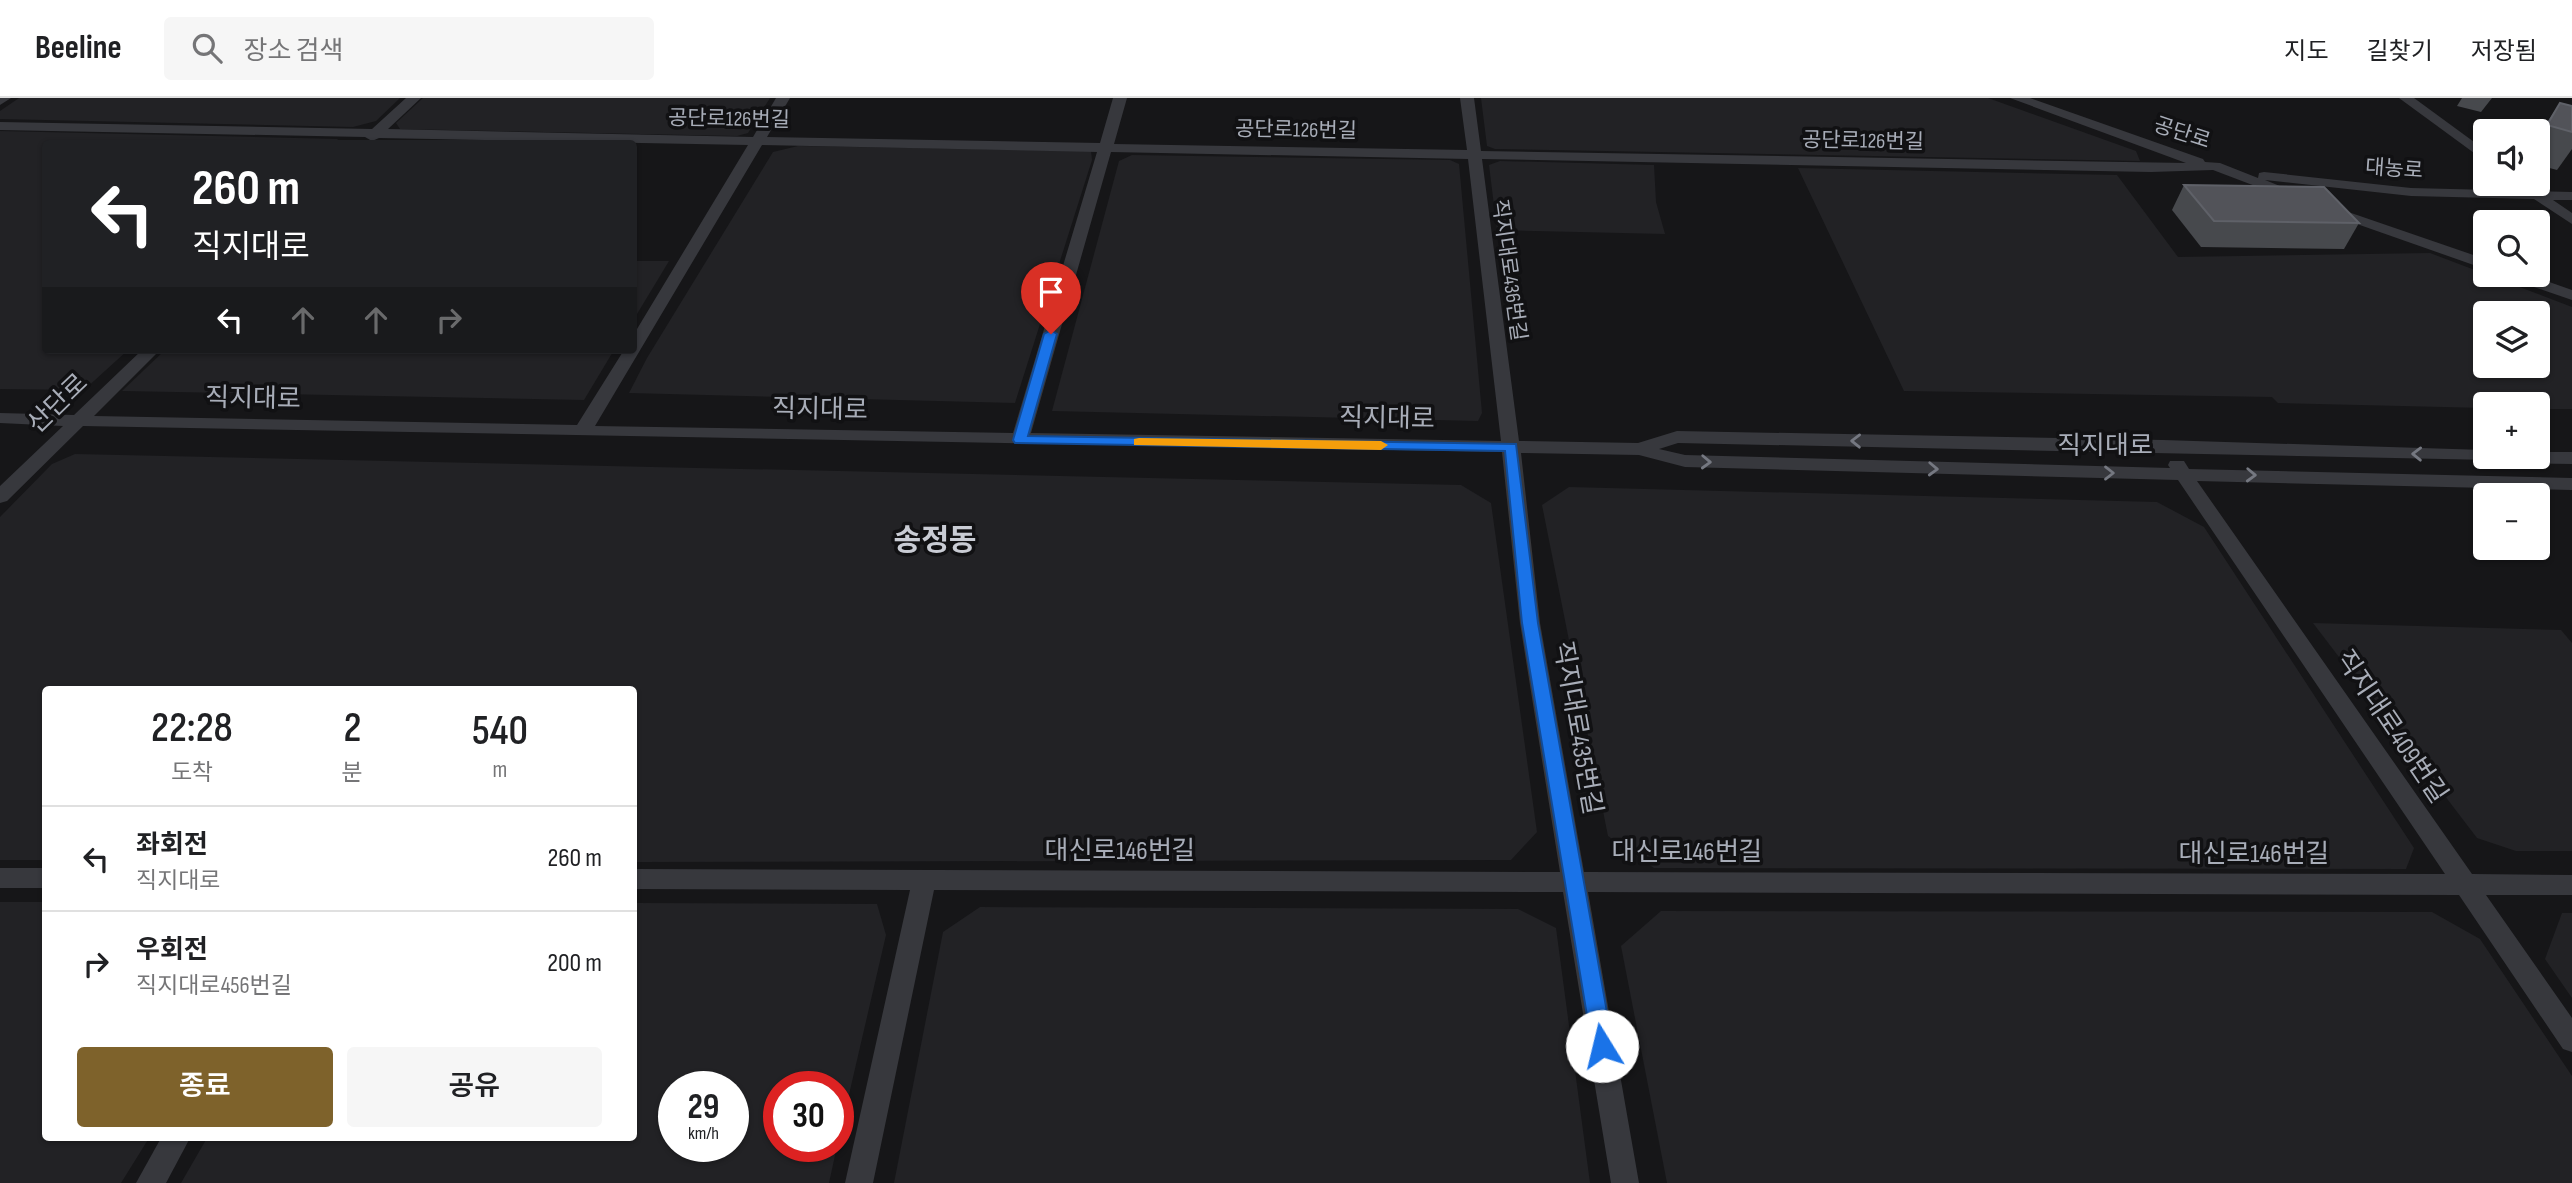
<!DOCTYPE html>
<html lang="ko">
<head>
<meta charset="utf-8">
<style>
  :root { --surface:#fff; --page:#f6f6f6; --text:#202124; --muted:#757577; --line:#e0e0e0; --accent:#7e622b }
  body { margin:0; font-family:"Sofia Sans Condensed","Noto Sans KR",sans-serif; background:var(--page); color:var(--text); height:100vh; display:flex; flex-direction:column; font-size:26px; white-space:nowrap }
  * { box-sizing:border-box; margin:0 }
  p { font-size:23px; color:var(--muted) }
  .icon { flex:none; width:38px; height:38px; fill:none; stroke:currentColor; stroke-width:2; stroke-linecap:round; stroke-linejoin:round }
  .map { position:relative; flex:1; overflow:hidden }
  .panel { position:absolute; left:42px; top:588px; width:595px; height:455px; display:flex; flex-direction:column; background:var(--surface); border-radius:7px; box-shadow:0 2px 5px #0004 }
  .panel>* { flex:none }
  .top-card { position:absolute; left:42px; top:42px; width:595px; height:214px; border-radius:7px; box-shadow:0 2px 5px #0004; background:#202124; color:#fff; overflow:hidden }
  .fabs { position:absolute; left:2473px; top:21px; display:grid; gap:14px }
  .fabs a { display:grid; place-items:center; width:77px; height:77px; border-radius:7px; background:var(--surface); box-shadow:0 2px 5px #0004; font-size:35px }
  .speed { position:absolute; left:658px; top:973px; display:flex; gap:14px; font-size:35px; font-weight:700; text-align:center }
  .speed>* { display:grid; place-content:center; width:91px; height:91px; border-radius:50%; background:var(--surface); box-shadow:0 2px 5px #0004; line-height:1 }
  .speed small { font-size:18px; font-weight:400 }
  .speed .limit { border:10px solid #d22; background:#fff; color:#111 }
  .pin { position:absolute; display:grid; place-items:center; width:60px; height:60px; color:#fff; margin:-72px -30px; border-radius:50% 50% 50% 0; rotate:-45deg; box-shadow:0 0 7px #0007 }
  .pin .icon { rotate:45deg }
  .me { position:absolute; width:77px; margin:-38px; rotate:351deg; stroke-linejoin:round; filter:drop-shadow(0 0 5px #0008) }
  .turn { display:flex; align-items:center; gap:24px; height:147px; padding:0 35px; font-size:32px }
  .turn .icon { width:91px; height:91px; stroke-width:2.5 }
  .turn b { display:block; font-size:49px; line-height:60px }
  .lanes { display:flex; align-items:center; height:66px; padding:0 35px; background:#0003; justify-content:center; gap:35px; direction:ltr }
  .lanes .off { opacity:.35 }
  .eta { display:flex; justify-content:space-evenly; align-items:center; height:119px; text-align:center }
  .eta b { font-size:42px; font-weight:600; line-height:49px }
  .action { display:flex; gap:14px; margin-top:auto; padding:14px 35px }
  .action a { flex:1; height:80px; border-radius:7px; background:var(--accent); color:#fff; font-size:28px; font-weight:600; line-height:80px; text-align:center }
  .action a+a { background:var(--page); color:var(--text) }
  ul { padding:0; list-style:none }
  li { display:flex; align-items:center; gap:21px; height:105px; padding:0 35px; border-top:2px solid var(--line) }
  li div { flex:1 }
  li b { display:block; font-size:26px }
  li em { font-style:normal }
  header { display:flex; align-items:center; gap:42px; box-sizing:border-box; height:98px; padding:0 35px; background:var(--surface); border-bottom:2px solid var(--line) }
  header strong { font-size:33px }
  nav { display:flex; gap:38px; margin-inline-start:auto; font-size:24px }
  .search { width:490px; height:63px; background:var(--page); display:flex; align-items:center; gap:18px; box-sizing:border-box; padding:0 24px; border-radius:7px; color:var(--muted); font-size:26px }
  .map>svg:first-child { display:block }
  .built { fill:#222225; fill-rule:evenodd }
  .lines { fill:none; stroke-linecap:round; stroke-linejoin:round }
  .minor { fill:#37383d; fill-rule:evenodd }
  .wall { fill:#47494d }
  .building { fill:#525359; stroke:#5f6168; stroke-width:2 }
  .oneway { stroke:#757881 }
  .route { fill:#1a73e8; stroke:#114b97; stroke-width:2 }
  .slow { fill:#f59e0b }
  .labels { text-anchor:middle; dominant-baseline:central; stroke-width:7; stroke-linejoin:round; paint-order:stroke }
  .far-street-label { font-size:21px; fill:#a8adb8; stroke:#111113 }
  .street-label { font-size:26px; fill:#a8adb8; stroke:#111113 }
  .quarter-label { font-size:30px; font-weight:bold; fill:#c9ccd4; stroke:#111113 }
</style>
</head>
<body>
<header>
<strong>Beeline</strong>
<div class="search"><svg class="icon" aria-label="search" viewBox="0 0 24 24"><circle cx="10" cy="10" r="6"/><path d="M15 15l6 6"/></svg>장소 검색</div>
<nav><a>지도</a><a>길찾기</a><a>저장됨</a></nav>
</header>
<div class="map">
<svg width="2572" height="1085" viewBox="0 0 2572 1085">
  <rect width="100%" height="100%" fill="#161618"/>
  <g class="built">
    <polygon points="19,0 400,0 376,23 353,29 0,21 0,13"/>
    <polygon points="423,0 770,0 748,35 737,38 400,31 396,25"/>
    <polygon points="1481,0 1988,0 2136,53 2140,63 1495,51 1487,48"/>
    <polygon points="0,33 337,41 343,45 46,46 46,252 128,252 84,292 0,291"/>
    <polygon points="798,48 1091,53 1092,62 1015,305 629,295 647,260 773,54"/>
    <polygon points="1132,57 1450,62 1459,66 1482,315 1478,323 1052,313 1119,63"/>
    <polygon points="1500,63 1654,67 1656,104 1665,136 1497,132 1489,67"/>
    <path d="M1798 70 2117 77 2178 159 2430 155 2572 209V311H2538V306H2485V310L2278 305 2272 299 1904 293ZM2538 215V268H2485V215Z"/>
    <polygon points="634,163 669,163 634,221"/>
    <polygon points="165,252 614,252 584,302 122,293"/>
    <polygon points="75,356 1461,387 1491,405 1537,734 1511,762 634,764 634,592 46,592 45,762 0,762 0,419 52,366"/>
    <polygon points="1569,389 2157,404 2204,429 2414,750 2406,771 1654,770 1608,738 1542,407"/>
    <polygon points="2313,525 2561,532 2572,545 2572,753 2516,753 2477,740"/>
    <polygon points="0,804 45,804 46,1040 149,1040 121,1085 0,1085"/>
    <path d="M634 805 877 806 886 837 838 1044V989H779V1048H837L829 1085H181L207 1040H634ZM674 989H733V1048H674Z"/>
    <polygon points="980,809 1518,811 1556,830 1590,1085 894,1085 943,834"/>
    <polygon points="1661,813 2432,814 2480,841 2572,978 2572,1085 1667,1085 1621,848"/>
    <polygon points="2562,815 2572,815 2572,900 2545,861"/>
  </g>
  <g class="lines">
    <g class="minor">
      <polygon points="0,0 11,0 0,7"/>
      <path d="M406 0H421L388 31 753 39 776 0H790L767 39 1100 45 1113 0H1127L1114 46 1467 52 1460 0H1474L1481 53 2186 65 2010 0H2030L2203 61 2205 64 2220 65 2258 80 2259 75 2264 74 2411 90 2572 94V102H2553L2572 115V126L2534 101 2411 98 2265 82 2297 95 2299 98 2297 101 2292 102 2213 72 2151 74 1482 61 1519 343 1638 345 1677 333 2163 342 2485 352V359H2494L2491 362 1678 345 1659 351 1685 357 2170 370 2168 367 2170 363H2184L2189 371 2572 380V392L2197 383 2472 776 2572 777V797H2486L2572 920V954L2563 951 2459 797 1588 794 1639 1085H1611L1563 794 934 792 873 1085H845L910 792 634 791V771L1560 774 1520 525 1502 354 83 328 7 403 0 405V388L63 328 0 325V315L74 317 142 252H160L94 318 577 327 624 252H634V236L748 47 379 40 372 43 365 39 0 32V24L372 31ZM762 47 1097 54 1013 335 595 328ZM1111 54 1468 61 1501 343 1031 335ZM1521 355 1639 357 1685 369 2178 382 2445 776 1584 774 1540 525Z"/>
      <polygon points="2399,0 2414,0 2485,52 2485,63"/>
      <polygon points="2325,106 2485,161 2485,171 2320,113 2318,110 2320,107"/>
      <polygon points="2506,177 2529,177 2572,192 2572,202 2508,180"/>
      <polygon points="2538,354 2572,354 2572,366 2512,365 2503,359 2538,359"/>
      <rect x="0" y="770" width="46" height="20"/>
      <polygon points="161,1040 190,1040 166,1085 136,1085"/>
    </g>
  </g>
  <g class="wall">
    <polygon points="2462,0 2492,0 2481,14 2457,8"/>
    <polygon points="2560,5 2572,8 2572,51 2557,72 2538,67 2538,38"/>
    <polygon points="2184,87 2359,125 2344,151 2201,149 2172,112"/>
  </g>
  <g class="building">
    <polygon points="2560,5 2572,8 2572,34 2547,27"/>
    <polygon points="2184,87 2324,89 2359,125 2214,123"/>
  </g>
  <defs><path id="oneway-chevron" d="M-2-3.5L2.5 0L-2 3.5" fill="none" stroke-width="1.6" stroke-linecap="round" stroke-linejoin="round" transform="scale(1.75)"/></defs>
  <g class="oneway">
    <use href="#oneway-chevron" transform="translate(1856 343) rotate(-179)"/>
    <use href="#oneway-chevron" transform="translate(2417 356) rotate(-179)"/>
    <use href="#oneway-chevron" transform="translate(1706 364) rotate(2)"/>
    <use href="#oneway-chevron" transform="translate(1933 371) rotate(2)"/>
    <use href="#oneway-chevron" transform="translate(2109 375)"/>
    <use href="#oneway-chevron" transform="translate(2251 377) rotate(2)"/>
  </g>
  <polygon class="route" points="1051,232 1057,236 1028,338 1516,346 1538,525 1613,948 1610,955 1602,957 1595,955 1592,948 1522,525 1505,353 1015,345 1013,342 1044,236"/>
  <polygon class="slow" points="1139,340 1381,343 1388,347 1381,352 1134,347 1134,341"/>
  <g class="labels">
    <g class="far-street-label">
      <text transform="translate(729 21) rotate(1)">공단로126번길</text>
      <text transform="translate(1296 32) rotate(1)">공단로126번길</text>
      <text transform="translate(2182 35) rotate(18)">공단로</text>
      <text transform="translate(1863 43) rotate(1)">공단로126번길</text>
      <text transform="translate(2394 71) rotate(4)">대농로</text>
      <text transform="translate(1509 172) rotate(82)">직지대로436번길</text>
    </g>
    <g class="street-label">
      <text transform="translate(253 301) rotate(1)">직지대로</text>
      <text transform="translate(58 306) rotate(-44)">산단로</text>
      <text transform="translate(820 312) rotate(1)">직지대로</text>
      <text transform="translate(1387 321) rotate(1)">직지대로</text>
      <text x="2105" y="348">직지대로</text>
      <text transform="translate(2391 629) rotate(56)">직지대로409번길</text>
      <text transform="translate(1577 630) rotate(80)">직지대로435번길</text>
      <text x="1120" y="753">대신로146번길</text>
      <text x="1687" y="754">대신로146번길</text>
      <text x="2254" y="756">대신로146번길</text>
    </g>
    <g class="quarter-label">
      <text x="935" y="443">송정동</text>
    </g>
  </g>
</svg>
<div class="fabs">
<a><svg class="icon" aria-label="sound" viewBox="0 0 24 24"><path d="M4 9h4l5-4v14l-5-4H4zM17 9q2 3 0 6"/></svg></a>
<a><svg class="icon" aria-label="search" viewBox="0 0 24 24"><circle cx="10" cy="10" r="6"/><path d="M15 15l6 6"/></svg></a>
<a><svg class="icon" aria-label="layers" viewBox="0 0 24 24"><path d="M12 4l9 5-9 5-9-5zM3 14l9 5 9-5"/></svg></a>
<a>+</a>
<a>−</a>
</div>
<div class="speed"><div>29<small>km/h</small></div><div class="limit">30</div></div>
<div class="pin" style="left:1051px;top:236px;background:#d93025"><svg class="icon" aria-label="arrive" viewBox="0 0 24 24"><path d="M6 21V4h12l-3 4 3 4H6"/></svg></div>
<svg class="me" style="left:1602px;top:948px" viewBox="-20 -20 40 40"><circle r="19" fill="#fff"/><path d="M0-13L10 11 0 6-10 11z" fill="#1a73e8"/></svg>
<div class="top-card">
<div class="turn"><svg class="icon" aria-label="left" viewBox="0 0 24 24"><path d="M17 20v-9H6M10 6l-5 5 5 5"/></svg><div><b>260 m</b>직지대로</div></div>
<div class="lanes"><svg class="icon" aria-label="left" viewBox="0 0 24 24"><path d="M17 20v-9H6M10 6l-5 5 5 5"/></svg><svg class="icon off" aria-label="ahead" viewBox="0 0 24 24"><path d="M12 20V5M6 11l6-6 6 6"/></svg><svg class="icon off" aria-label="ahead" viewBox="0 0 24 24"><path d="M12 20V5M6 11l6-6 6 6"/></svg><svg class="icon off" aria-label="right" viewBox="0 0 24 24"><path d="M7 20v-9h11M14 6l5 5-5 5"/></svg></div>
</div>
<section class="panel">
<div class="eta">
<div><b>22:28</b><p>도착</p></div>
<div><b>2</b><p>분</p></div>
<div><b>540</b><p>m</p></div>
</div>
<ul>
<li><svg class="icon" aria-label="left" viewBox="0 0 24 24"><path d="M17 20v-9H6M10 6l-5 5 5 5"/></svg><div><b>좌회전</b><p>직지대로</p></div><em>260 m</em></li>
<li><svg class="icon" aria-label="right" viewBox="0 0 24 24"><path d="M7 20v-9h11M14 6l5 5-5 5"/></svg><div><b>우회전</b><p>직지대로456번길</p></div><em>200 m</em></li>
</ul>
<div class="action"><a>종료</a><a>공유</a></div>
</section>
</div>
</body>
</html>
